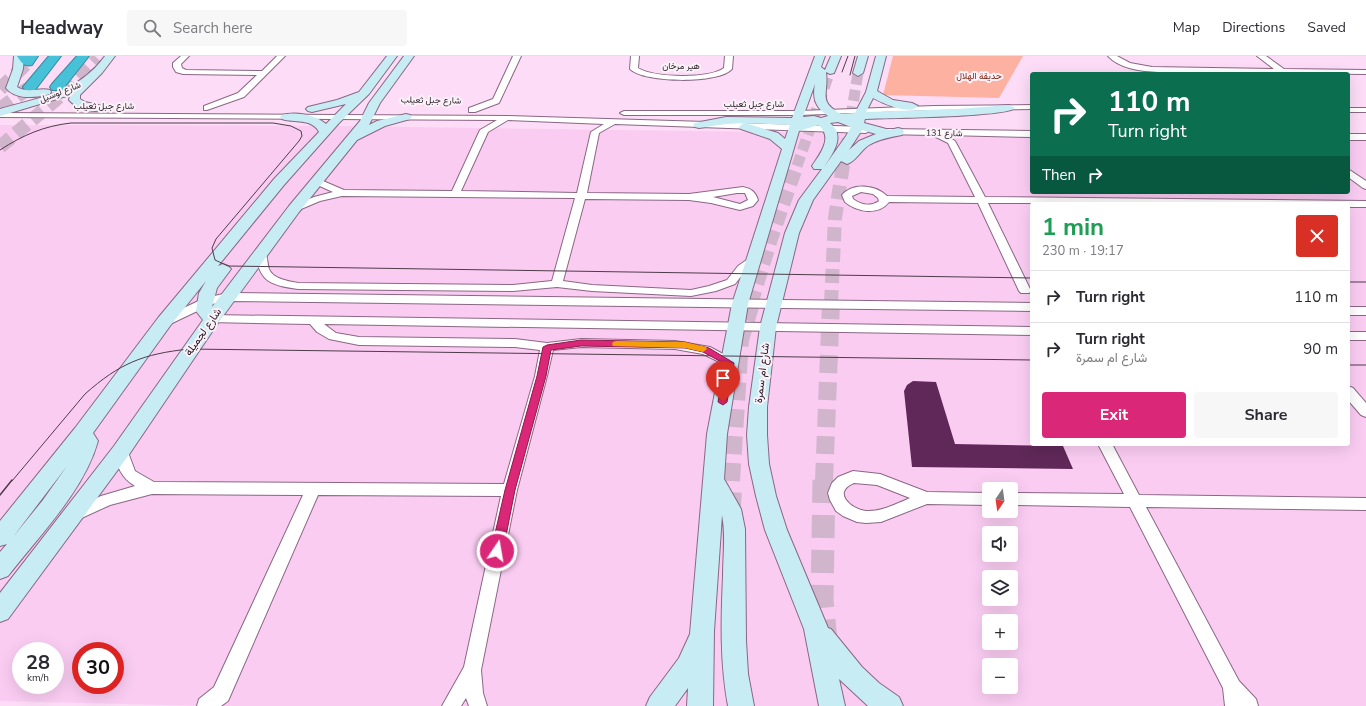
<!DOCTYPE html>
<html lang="en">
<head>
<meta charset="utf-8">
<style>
  :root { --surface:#fff; --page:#f7f7f7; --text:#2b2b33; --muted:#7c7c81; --line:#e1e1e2; --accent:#db2777 }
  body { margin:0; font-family:"Nunito Sans",Vazirmatn,sans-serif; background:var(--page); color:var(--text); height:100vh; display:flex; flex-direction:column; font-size:15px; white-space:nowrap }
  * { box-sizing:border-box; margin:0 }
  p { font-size:13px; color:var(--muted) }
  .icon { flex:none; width:22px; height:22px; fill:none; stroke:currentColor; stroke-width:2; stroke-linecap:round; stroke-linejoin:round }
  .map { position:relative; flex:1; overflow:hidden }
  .details { position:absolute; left:1030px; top:146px; width:320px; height:244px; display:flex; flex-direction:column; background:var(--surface); border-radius:4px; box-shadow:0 4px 16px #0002 }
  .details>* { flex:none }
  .top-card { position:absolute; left:1030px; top:16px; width:320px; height:122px; border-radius:4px; box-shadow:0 4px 16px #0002; background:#0b6e4f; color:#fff; overflow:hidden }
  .needle { width:26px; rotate:193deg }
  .tools { position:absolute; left:982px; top:426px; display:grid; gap:8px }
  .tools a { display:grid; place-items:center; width:36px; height:36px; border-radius:4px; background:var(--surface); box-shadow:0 4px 16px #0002; font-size:20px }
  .speed { position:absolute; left:12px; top:586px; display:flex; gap:8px; font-size:20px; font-weight:700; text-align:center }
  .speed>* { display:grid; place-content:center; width:52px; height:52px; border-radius:50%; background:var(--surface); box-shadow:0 4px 16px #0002; line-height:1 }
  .speed small { font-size:10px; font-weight:400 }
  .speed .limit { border:6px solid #d22; background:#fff; color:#111 }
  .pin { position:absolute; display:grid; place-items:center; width:34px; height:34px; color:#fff; margin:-41px -17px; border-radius:50% 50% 50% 0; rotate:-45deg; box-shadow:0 0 4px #0007 }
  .pin .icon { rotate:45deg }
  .me { position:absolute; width:44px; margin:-22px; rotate:12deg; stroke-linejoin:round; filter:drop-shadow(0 0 3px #0008) }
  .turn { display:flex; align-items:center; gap:14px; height:84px; padding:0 12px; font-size:18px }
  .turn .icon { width:52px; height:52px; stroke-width:2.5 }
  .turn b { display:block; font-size:28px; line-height:34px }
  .then { display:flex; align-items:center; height:38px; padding:0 12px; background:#0003; gap:8px; font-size:15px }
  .round { display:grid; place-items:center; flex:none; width:42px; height:42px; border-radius:4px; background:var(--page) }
  .headline { display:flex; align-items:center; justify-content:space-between; height:68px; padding:0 12px }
  h1 { font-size:24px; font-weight:700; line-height:30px; color:#1e9e55 }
  .primary-button { display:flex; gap:8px; margin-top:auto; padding:8px 12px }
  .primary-button a { flex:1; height:46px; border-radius:4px; background:var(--accent); color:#fff; font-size:16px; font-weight:700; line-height:46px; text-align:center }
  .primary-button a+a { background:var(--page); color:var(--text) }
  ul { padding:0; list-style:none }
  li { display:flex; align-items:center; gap:12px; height:52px; padding:0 12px; border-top:1px solid var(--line) }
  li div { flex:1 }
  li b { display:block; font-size:15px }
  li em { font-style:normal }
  header { display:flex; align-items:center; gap:24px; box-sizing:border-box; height:56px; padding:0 20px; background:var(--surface); border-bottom:1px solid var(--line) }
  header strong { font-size:19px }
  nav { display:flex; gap:22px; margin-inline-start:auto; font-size:14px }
  .search { width:280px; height:36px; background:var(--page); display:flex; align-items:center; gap:10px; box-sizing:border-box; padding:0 14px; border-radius:4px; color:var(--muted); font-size:15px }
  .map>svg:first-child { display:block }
  .built { fill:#faccf2; fill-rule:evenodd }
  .green { fill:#fdb1a1 }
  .building { fill:#602859 }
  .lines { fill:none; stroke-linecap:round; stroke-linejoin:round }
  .secondary-tunnel-far3 { stroke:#d1b5cc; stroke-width:11; stroke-dasharray:11 5.5; stroke-linecap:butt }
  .secondary-tunnel-far2 { stroke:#d1b5cc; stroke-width:14; stroke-dasharray:14 7; stroke-linecap:butt }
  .secondary-tunnel-far1 { stroke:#d1b5cc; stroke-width:18; stroke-dasharray:18 9; stroke-linecap:butt }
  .secondary-tunnel { stroke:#d1b5cc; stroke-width:23; stroke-dasharray:23 12; stroke-linecap:butt }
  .highway-tunnel { stroke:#d1b5cc; stroke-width:14; stroke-dasharray:14 7; stroke-linecap:butt }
  .street-casing { stroke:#8a6784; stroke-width:2 }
  .secondary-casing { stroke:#8a6784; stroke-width:2 }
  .highway-casing { stroke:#3b8698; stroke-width:2 }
  .street { fill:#fff; fill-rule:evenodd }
  .secondary { fill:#c8ecf3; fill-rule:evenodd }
  .highway { fill:#46c1d7; fill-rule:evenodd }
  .tram-far1 { stroke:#4e3c4a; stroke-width:1 }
  .tram { stroke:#4e3c4a; stroke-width:1.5 }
  .route { fill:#db2777; stroke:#8e194d }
  .slow { fill:#f59e0b }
  .labels { text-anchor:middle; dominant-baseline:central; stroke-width:4; stroke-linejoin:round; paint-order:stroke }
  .far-street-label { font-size:9px; fill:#271924; stroke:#faf2f8 }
  .far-park-label { font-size:9px; fill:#7b1907; stroke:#faf2f8 }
  .street-label { font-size:11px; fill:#271924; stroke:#faf2f8 }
</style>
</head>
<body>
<header>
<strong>Headway</strong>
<div class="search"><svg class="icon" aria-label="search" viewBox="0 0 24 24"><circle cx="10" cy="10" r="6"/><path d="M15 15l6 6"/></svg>Search here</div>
<nav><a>Map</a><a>Directions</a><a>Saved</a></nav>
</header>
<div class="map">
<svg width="1366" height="650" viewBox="0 0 1366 650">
  <rect width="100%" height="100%" fill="#fcdcf6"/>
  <path class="built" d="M0 69 343 70 1032 80V136H1348V84L1366 85V650H206L0 645ZM1032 148H1348V388H1032ZM989 433H1011V455H989ZM989 477H1011V499H989ZM989 521H1011V543H989ZM989 565H1011V587H989ZM21 595H55V629H21ZM81 595H115V629H81ZM989 609H1011V631H989Z"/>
  <polygon class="green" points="893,0 1023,0 999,42 883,39"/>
  <polygon class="building" points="913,325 936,326 955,388 1063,390 1073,413 912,411 904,335 907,329"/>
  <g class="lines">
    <g class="secondary-tunnel-far3">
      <polyline points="797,110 830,15"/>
      <polyline points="843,110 858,17"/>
    </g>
    <g class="secondary-tunnel-far2">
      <polyline points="751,248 771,183 797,109"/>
      <polyline points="831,248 835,162 843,109"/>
    </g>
    <g class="secondary-tunnel-far1">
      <polyline points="731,425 740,284 751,247"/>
      <polyline points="824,425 831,247"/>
    </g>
    <g class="secondary-tunnel">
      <polyline points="824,424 822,544 826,585"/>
      <polyline points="729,459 731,424"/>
    </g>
    <g class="highway-tunnel">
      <polyline points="0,33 28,6"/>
      <polyline points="0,53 30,31"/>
      <polyline points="0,91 72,30 98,3"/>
    </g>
    <g class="street-casing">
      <g id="street">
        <polygon points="181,0 189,0 181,8 182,12 186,14 262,15 277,0 285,0 244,41 207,54 204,54 204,50 238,37 257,19 183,18 176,16 173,11 173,7"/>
        <polygon points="513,0 521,0 499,47 475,56 469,56 469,52 493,43"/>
        <path d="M631 0H639L638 12C654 22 709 23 724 12L725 0H733L732 13C719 28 644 27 630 13Z"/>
        <path d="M1108 0H1117L1130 7 1152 11 1274 13 1257 0H1266L1284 13 1366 14V18L1158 16C1141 15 1120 13 1108 0Z"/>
        <polygon points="1032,49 1032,53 934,54 799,59 624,59 620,57 624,55 799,55 934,50"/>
        <rect x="1348" y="52" width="18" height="4"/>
        <path d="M0 57 508 60 866 71 870 74 866 77 615 68 599 77 587 137 689 138 743 131C751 133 755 135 758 144L753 150 740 154 711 147 689 144 585 143 563 225 592 229 691 234 709 230 727 224 738 210 748 203H756L757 205 746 214 735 228 716 235 691 240 592 235 557 231 513 235 298 233C272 229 260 227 256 199L257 197H265C268 202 267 207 269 213 273 223 288 225 298 227L513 229 552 225 575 142 342 140 320 145 294 156 289 153 290 151 314 141 333 136 313 127 311 125 313 123 316 122 344 134 452 135 480 74 497 64 0 61ZM508 64 604 68 591 76 577 137 461 135 488 76ZM737 137H745L748 144 740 148 713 141Z"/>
        <path d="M886 73 1032 75V81L945 79 955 85 985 141 1366 145V151H1348V148L988 147 1031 235 1029 237H1021L1019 235 978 147 889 146C878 160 857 156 845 146L842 139C853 126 876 129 887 140L975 141 948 87 932 79 883 78 882 76ZM861 136 873 138 878 142 879 145C870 151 861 149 853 143L852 140Z"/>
        <rect x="1348" y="78" width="18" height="6"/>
        <polygon points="1348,113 1366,125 1366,133 1363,132 1348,121"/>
        <polygon points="228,237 1032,247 1032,255 228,245 212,248 168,269 160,269 158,266 160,263 205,242"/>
        <rect x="1348" y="251" width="18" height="8"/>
        <path d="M212 259 1032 271V279L324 268 336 277 359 281 515 283 547 287 581 283 675 285 710 291 734 304 736 307 734 310 730 311 703 298 675 293 581 291 553 294 547 320 517 434 481 614 483 637 487 650H469L466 642 461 650H442L464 611 501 440 318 439 228 645 221 650H197L199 643 214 631 303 439 152 438 110 449 75 465 70 463 67 459 70 455 101 440 135 430C121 422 117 410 114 395L116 391 121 390 126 391 135 415 154 426 504 428 535 320 540 294 515 291 359 289 329 283 317 276 310 268 208 266 206 263 208 260Z"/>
        <rect x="1348" y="276" width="18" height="8"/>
        <polygon points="1348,330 1353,332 1366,347 1366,361 1361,359 1348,344"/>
        <polygon points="1098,388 1112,388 1139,439 1366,442 1366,454 1146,451 1239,625 1256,643 1258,650 1225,650 1223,632 1130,451 1011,449 1011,437 1124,438"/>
        <path d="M853 415 880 418 927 436 989 437V449L927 448 881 466 866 467 857 466 843 460 836 455 830 444 828 437 832 427 838 421ZM854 427 877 429 910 442C896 448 881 456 866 455 850 453 832 436 854 427Z"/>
      </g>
    </g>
    <g class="secondary-casing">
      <g id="secondary">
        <path d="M14 0H24L23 13 17 31C28 38 39 31 50 34L51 36 50 38C36 42 15 44 6 32L13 13Z"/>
        <path d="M105 0H115L102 17 80 39V43L85 46 102 50 104 52 102 54C92 57 76 52 69 44L70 39 0 60V53C41 41 78 37 105 0Z"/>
        <path d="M387 0H397L369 38 339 67 284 129 218 210 223 208 228 210 231 213 217 232 212 251 289 150 360 65 369 47 404 0H414L380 47 369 69 377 65 406 58 410 59 412 61 410 63 385 70 357 84 299 156 218 267 128 400 8 563 0 566V537L114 390 203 264 196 255 199 237 206 225 170 270 93 377 98 385C84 435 39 480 8 520L0 523V496L7 488 0 490V465L75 372 158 262 274 123 319 76C312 62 294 67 282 63L280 61 282 59C295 55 316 59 326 68L346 48 312 56 308 55 306 53 308 51 337 44 359 36ZM67 410 43 444 13 481Z"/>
        <path d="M815 0H825L821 11 825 14 831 0H841L834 17 830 18 826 16C829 38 817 45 841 58L855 57 866 36 876 0H886L877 35 893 44 912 47 918 50C910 60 882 47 873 42L866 56 958 53 1009 49 1015 52C1008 61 884 62 865 63L864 67 890 74 898 72 902 73 904 76 902 79C891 81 879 83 869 89 861 94 855 106 847 108L841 105 813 144 799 177 776 271 767 351V379L769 408 776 440 787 474 828 572 831 573 862 611 879 627 899 641 903 650H868L839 623 845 650H819L804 573 765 474 756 440 749 408 747 379 749 351 760 271 785 177 799 144 822 113H814L812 110C820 98 834 81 818 69L799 75 748 248 727 378 724 423 741 453 745 473 746 585 748 618 754 650H728C720 607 721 564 723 520 723 500 726 479 722 459L714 575 713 650H687L688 632 675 650H646L650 641 679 602 690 578 707 378 732 248 782 93 770 83 741 73 739 71 741 69 745 67 726 68 699 72 695 71 693 69 695 67 726 61 792 62ZM815 28C812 43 816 52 828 60L821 62 814 60 803 61ZM838 66 851 71 846 80 824 111C833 97 846 80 830 67ZM745 67 790 69 785 83 778 77ZM862 74 876 78 859 85 849 94Z"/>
        <polygon points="858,0 868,0 863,17 858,20 853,17"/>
      </g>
    </g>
    <g class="highway-casing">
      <g id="highway">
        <path d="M17 0H38L32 9C24 11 21 6 17 0Z"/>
        <polygon points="49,0 61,0 35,34 25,34 23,31"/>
        <polygon points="77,0 89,0 62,34 52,34 50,31 52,28"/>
      </g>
    </g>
    <use href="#street" class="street"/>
    <use href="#secondary" class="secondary"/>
    <use href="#highway" class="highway"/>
    <g class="tram-far1">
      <polyline points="842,16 848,0"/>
      <polyline points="850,19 855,0"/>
      <path d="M0 94C23 79 44 70 71 67H273L291 70 301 75 302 80 299 85 216 183 212 192 215 204 228 210 1032 222"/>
      <polyline points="1348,226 1366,226"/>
      <polyline points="1348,309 1366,309"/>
      <path d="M12 425 85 338C120 307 143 298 189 293L1032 304"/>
    </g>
    <polyline class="tram" points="0,439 12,424"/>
  </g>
  <polygon class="route" points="581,284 685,286 709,292 734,307 727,346 723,349 718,346 725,308 703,296 685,292 581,290 551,294 546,320 515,434 503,495 501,498 497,500 493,498 491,495 505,434 537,320 543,291 547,289"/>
  <polygon class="slow" points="616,285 685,286 706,291 707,293 703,296 685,292 613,290 612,288 613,286"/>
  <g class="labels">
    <g class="far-street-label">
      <text x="681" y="10">هير مرخان</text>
      <text transform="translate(60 36) rotate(-21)">شارع لوسيل</text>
      <text transform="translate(431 44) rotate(1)">شارع جبل ثعيلب</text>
      <text x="754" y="48">شارع جبل ثعيلب</text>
      <text x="104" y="50">شارع جبل ثعيلب</text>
      <text transform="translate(944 77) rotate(1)">شارع 131</text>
    </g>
    <g class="far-park-label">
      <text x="979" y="20">حديقة الهلال</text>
    </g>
    <g class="street-label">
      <text transform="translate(203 276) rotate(-55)">شارع لجميلة</text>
      <text transform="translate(762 317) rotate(-83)">شارع ام سمرة</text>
    </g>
  </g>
</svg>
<div class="tools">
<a><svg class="needle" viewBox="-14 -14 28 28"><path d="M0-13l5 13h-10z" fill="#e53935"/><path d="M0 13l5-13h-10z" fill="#7c7c81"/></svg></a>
<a><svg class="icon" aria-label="sound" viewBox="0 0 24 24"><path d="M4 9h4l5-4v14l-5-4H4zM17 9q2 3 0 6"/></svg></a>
<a><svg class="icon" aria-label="layers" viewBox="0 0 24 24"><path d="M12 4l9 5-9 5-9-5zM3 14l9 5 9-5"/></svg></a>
<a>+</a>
<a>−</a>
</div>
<div class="speed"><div>28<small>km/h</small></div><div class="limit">30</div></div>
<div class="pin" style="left:723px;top:346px;background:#d93025"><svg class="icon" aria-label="arrive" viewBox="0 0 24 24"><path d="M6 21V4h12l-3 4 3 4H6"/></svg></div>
<svg class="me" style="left:497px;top:495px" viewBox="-20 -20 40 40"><circle r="17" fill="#db2777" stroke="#fff" stroke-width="3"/><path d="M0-11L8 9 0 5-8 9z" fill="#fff"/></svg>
<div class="top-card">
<div class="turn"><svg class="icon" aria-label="right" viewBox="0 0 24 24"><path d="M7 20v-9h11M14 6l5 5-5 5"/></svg><div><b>110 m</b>Turn right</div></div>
<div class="then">Then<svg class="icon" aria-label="right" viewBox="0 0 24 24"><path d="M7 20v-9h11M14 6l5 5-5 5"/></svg></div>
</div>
<section class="details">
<div class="headline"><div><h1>1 min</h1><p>230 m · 19:17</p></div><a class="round" style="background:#d93025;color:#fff"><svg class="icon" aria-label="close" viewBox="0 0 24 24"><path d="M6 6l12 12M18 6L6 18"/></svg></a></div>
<ul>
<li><svg class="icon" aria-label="right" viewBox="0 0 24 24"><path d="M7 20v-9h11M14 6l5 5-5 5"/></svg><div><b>Turn right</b></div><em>110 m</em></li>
<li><svg class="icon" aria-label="right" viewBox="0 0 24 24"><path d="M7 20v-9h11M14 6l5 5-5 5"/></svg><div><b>Turn right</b><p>شارع ام سمرة</p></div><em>90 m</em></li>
</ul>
<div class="primary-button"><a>Exit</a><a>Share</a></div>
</section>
</div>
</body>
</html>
